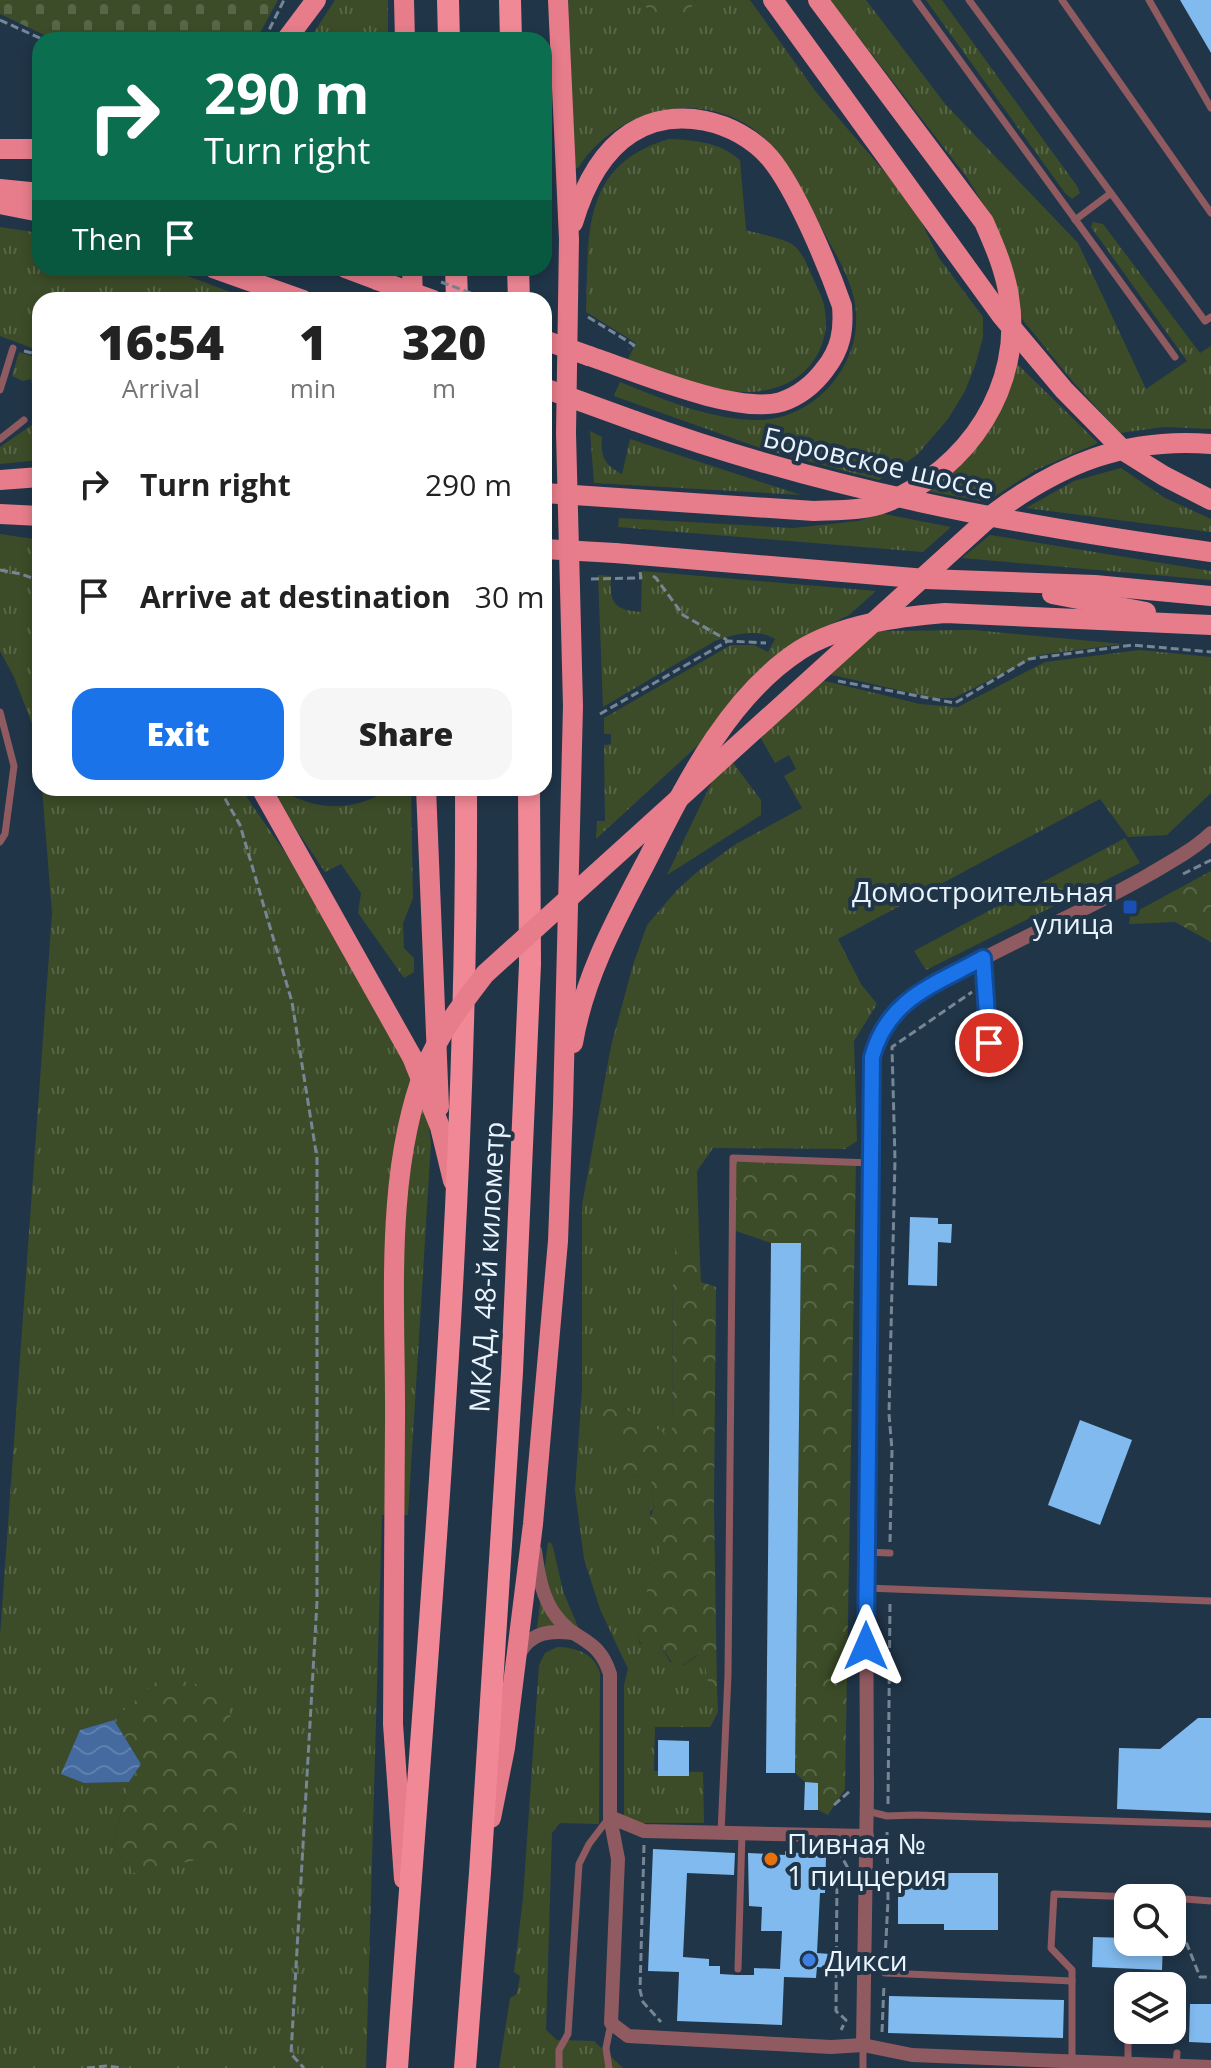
<!DOCTYPE html>
<html lang="en">
<head>
<meta charset="utf-8">
<style>
  :root { --surface:#fff; --page:#f6f6f6; --text:#222; --muted:#767676; --accent:#1a73e8 }
  body { margin:0; font-family:"Open Sans",sans-serif; background:var(--page); color:var(--text); height:100vh; display:flex; flex-direction:column; font-size:30px; white-space:nowrap }
  * { box-sizing:border-box; margin:0 }
  p { font-size:26px; color:var(--muted) }
  .icon { flex:none; width:44px; height:44px; fill:none; stroke:currentColor; stroke-width:2; stroke-linecap:round; stroke-linejoin:round }
  .map { position:relative; flex:1; overflow:hidden }
  .details { position:absolute; left:32px; top:292px; width:520px; height:504px; display:flex; flex-direction:column; background:var(--surface); border-radius:24px; box-shadow:0 4px 12px #0003 }
  .details>* { flex:none }
  .top-card { position:absolute; left:32px; top:32px; width:520px; height:244px; border-radius:24px; box-shadow:0 4px 12px #0003; background:#0b6e4f; color:#fff; overflow:hidden }
  .controls { position:absolute; left:1114px; top:1884px; display:grid; gap:16px }
  .controls a { display:grid; place-items:center; width:72px; height:72px; border-radius:16px; background:var(--surface); box-shadow:0 4px 12px #0003; font-size:40px }
  .pin { position:absolute; display:grid; place-items:center; width:68px; height:68px; color:#fff; margin:-34px; border:4px solid #fff; border-radius:50%; box-shadow:0 2px 8px #0007 }
  .me { position:absolute; width:88px; margin:-44px; rotate:0deg; stroke-linejoin:round; filter:drop-shadow(0 0 6px #0008) }
  .turn { display:flex; align-items:center; gap:28px; height:168px; padding:0 40px; font-size:36px }
  .turn .icon { width:104px; height:104px; stroke-width:2.5 }
  .turn b { display:block; font-size:56px; line-height:68px }
  .then { display:flex; align-items:center; height:76px; padding:0 40px; background:#0003; gap:16px; font-size:30px }
  .eta { display:flex; justify-content:space-evenly; align-items:center; height:136px; text-align:center }
  .eta b { font-size:48px; font-weight:800; line-height:56px }
  .button { display:flex; gap:16px; margin-top:auto; padding:16px 40px }
  .button a { flex:1; height:92px; border-radius:24px; background:var(--accent); color:#fff; font-size:32px; font-weight:800; line-height:92px; text-align:center }
  .button a+a { background:var(--page); color:var(--text) }
  ul { padding:0; list-style:none }
  li { display:flex; align-items:center; gap:24px; height:112px; padding:0 40px }
  li div { flex:1 }
  li b { display:block; font-size:30px }
  li em { font-style:normal }
  .map>svg:first-child { display:block }
  .grass { fill:url(#grass-tufts); fill-rule:evenodd }
  .forest { fill:url(#forest-crowns) }
  .cemetery { fill:url(#cemetery-stones) }
  .water { fill:url(#water-waves) }
  .building { fill:#81baee }
  .lines { fill:none; stroke-linecap:round; stroke-linejoin:round }
  .path { stroke:#768695; stroke-width:3; stroke-dasharray:8 4; stroke-linecap:butt }
  .service { stroke:#8f5a60; stroke-width:7 }
  .minor { stroke:#8f5a60; stroke-width:14 }
  .primary { stroke:#e77c8b; stroke-width:20 }
  .trunk { stroke:#f18896; stroke-width:22 }
  .path-bridge { stroke:#768695; stroke-width:3; stroke-dasharray:8 4; stroke-linecap:butt }
  .primary-bridge { stroke:#e77c8b; stroke-width:20 }
  .route-casing { stroke:#114b97; stroke-width:20 }
  .route { stroke:#1a73e8; stroke-width:14 }
  .transit-dot { fill:#1a4fb4; stroke:#203548; stroke-width:3 }
  .food-dot { fill:#e8710a; stroke:#203548; stroke-width:3 }
  .shop-dot { fill:#3f7fe0; stroke:#203548; stroke-width:3 }
  .labels { text-anchor:middle; dominant-baseline:central; stroke-width:8; stroke-linejoin:round; paint-order:stroke }
  .street-label { font-size:28px; fill:#eaf4fe; stroke:#203548 }
  .poi-label { font-size:28px; fill:#eaf4fe; stroke:#203548; text-anchor:start }
</style>
</head>
<body>
<div class="map">
<svg width="1211" height="2068" viewBox="0 0 1211 2068">
  <defs>
    <pattern id="grass-tufts" width="24" height="20" patternUnits="userSpaceOnUse" patternTransform="scale(2)"><rect width="24" height="20" fill="#3c4c28"/><path d="M3 7l-1-3M5 7V3M7 7l1-3M15 17l-1-3M17 17v-4M19 17l1-3" fill="none" stroke="#586648"/></pattern>
    <pattern id="forest-crowns" width="20" height="18" patternUnits="userSpaceOnUse" patternTransform="scale(2)"><rect width="20" height="18" fill="#3c4c28"/><path d="M2 6a3 3 0 1 1 6 0M12 15a3 3 0 1 1 6 0" fill="none" stroke="#586648"/></pattern>
    <pattern id="cemetery-stones" width="16" height="16" patternUnits="userSpaceOnUse" patternTransform="scale(2)"><rect width="16" height="16" fill="#3c4c28"/><path d="M2 7V4a2 2 0 0 1 4 0v3zM10 15v-3a2 2 0 0 1 4 0v3z" fill="#586648"/></pattern>
    <pattern id="water-waves" width="16" height="10" patternUnits="userSpaceOnUse" patternTransform="scale(2)"><rect width="16" height="10" fill="#446a9f"/><path d="M0 5q4-4 8 0t8 0" fill="none" stroke="#5f80ad"/></pattern>
  </defs>
  <rect width="100%" height="100%" fill="#203548"/>
  <g class="grass">
    <polygon points="335,0 388,0 388,40 309,40"/>
    <path d="M568 0H635L655 13 685 18 696 0H750L816 92 913 205 939 258 983 317V337L975 366 965 391 948 419 917 455 879 480 763 449 614 396 620 382C663 399 705 418 753 420 813 423 865 364 855 304 851 277 833 250 821 227 802 191 786 152 752 128 694 88 614 111 578 168H574Z"/>
    <polygon points="830,0 866,0 946,105 1078,243 1146,389 1187,361 1091,227 1093,222 1103,224 1200,353 1211,346 1211,429 1164,427 1120,433 1074,383 1013,308 991,217 968,179"/>
    <polygon points="926,0 942,0 1077,186 1080,193 1072,199 1065,193"/>
    <path d="M669 139C695 140 719 142 740 160L746 230C758 234 784 238 793 245 802 251 808 267 812 276 817 288 824 299 825 311 831 347 807 381 771 389 723 401 672 375 628 359L636 343 586 312C589 235 580 165 669 139Z"/>
    <polygon points="0,227 40,233 40,268 166,268 252,300 40,300 40,351 0,336"/>
    <polygon points="19,352 40,359 40,460 0,464 0,447 39,420 31,379 23,381 12,376"/>
    <polygon points="1010,357 1098,443 1036,470 986,502 922,490 943,473"/>
    <path d="M590 431 602 437C600 456 605 466 622 474L630 439 801 495 594 483Z"/>
    <polygon points="1121,468 1165,498 1211,519 1211,532 1026,508 1074,481"/>
    <polygon points="879,513 951,527 923,552 618,527 619,518 793,528 859,521"/>
    <polygon points="0,534 40,540 40,760 39,742 14,677 0,651"/>
    <polygon points="990,535 1211,571 1211,580 962,558"/>
    <path d="M642 571 876 591 849 615 793 643 719 726 596 839 597 821H605L604 745 611 744V734H604V718L731 645H754L768 652 775 639C757 628 734 634 715 641L603 707 598 575 611 576C609 603 614 610 641 612Z"/>
    <polygon points="974,630 1123,644 1040,655 954,698 933,698 828,674 877,631"/>
    <path d="M1140 650 1211 657V793L1167 835 1128 837 1100 799 838 939 861 984 877 1004 854 1041 857 1141 845 1149 713 1148 697 1171 699 1235 682 1238 673 1264 672 1439 614 1402 601 1432 625 1450 618 1461C625 1476 635 1477 651 1476L654 1506 650 1512 653 1532 660 1541V1559L647 1565 649 1613 637 1637 640 1644 661 1646 670 1662 683 1665 703 1652 709 1687 717 1688 718 1712 710 1727H655L654 1771 703 1772 704 1823H624V1685L628 1669 600 1609 584 1559 575 1491 582 1389V1205L611 1046 633 965 647 925 677 890 697 872 736 844 802 808 784 776 796 769 789 755 775 763 759 735 821 680 920 704 958 707 1045 662Z"/>
    <polygon points="731,760 761,800 761,815 667,875 716,773"/>
    <path d="M42 788H241C296 874 364 951 414 1040L404 1065 426 1102 431 1143 408 1515H382L366 2068H0V1636L52 913ZM161 1677 135 1873 113 1845 129 1782 84 1783 80 1730 114 1720Z"/>
    <path d="M391 788H411L413 898 403 923 404 948 414 958V972L404 978 358 913 361 893 341 864 325 872 276 799 286 793C323 812 356 811 391 788Z"/>
    <polygon points="1125,838 1140,863 926,970 914,951"/>
    <polygon points="548,1542 551,1543 553,1547 563,1591 578,1627 554,1626 537,1628"/>
    <path d="M557 1647C576 1647 595 1654 600 1673L599 1824 560 1823 552 1833 546 2030 557 2040 594 2041 623 2068H499L510 1998 517 1994 520 1976 514 1972 523 1898 539 1665 545 1653Z"/>
  </g>
  <g class="forest">
    <polygon points="635,0 696,0 685,18 667,22 659,20 655,13"/>
    <polygon points="1211,871 1211,942 1175,922 1129,924 1130,915"/>
    <polygon points="733,1158 856,1162 845,1789 828,1815 818,1810 818,1783 805,1782 795,1773 801,1244 771,1243 733,1230"/>
    <path d="M699 1235 701 1282 716 1287 714 1506 717 1688H709L703 1653C692 1656 686 1665 675 1667L661 1646C650 1646 642 1649 637 1637L649 1613 645 1569 647 1565 660 1559V1541L653 1532 650 1519 654 1506 651 1477C635 1476 625 1477 618 1461L624 1450 601 1432 596 1418 605 1401 614 1402 672 1438 673 1264 676 1248 682 1238Z"/>
    <polygon points="161,1677 226,1690 247,1817 225,1854 135,1873 113,1845 129,1782 141,1764 114,1720"/>
  </g>
  <polygon class="cemetery" points="0,0 278,0 256,40 55,40 0,14"/>
  <polygon class="water" points="114,1720 141,1764 129,1782 84,1783 61,1774 80,1730"/>
  <g class="building">
    <polygon points="1180,0 1211,0 1211,53 1197,29"/>
    <polygon points="910,1217 938,1218 938,1224 952,1224 951,1243 938,1242 937,1286 908,1285"/>
    <polygon points="771,1243 801,1243 795,1773 766,1773"/>
    <polygon points="1080,1420 1132,1440 1100,1525 1048,1505"/>
    <polygon points="1198,1718 1211,1718 1211,1813 1117,1809 1119,1748 1160,1749"/>
    <polygon points="658,1740 689,1741 689,1776 658,1776"/>
    <polygon points="805,1782 818,1783 818,1810 804,1810"/>
    <polygon points="653,1849 735,1853 734,1875 687,1873 683,1957 709,1959 709,1966 720,1966 720,1974 737,1975 754,1975 754,1968 780,1969 782,1931 761,1931 762,1907 749,1906 748,1853 785,1855 785,1851 826,1857 825,1893 820,1893 817,1953 830,1954 829,1968 817,1967 816,1978 784,1977 782,2025 677,2021 679,1972 648,1971"/>
    <polygon points="942,1873 998,1873 998,1930 944,1930 944,1924 898,1924 898,1880 942,1880"/>
    <polygon points="1093,1937 1128,1938 1128,1942 1163,1942 1162,1970 1092,1967"/>
    <polygon points="889,1996 1064,2000 1063,2038 888,2033"/>
    <polygon points="1190,2004 1211,2004 1211,2043 1189,2042"/>
  </g>
  <g class="lines">
    <g class="path">
      <polyline points="0,20 44,40"/>
      <polyline points="264,40 284,0"/>
      <polyline points="588,317 634,345 629,349"/>
      <polyline points="24,351 40,355"/>
      <polyline points="0,570 21,574 40,581"/>
      <polyline points="653,576 656,578 683,615 727,640"/>
      <polyline points="591,579 641,578 640,572"/>
      <polyline points="838,681 955,703 1029,659 1133,645 1211,652"/>
      <polyline points="600,714 728,641 766,643"/>
      <polyline points="219,788 240,825 292,1002 317,1158 317,1602 291,2054 304,2068"/>
      <polyline points="1183,874 1211,860"/>
      <polyline points="890,1542 892,1450 889,1414 895,1160 892,1047 972,992"/>
      <polyline points="888,1804 890,1603"/>
      <polyline points="834,1805 851,1790"/>
      <polyline points="644,1845 640,1990 643,2002 661,2022"/>
      <polyline points="838,1850 850,1872 837,1877 836,2011 846,2020 841,2030"/>
      <polyline points="1173,1909 1200,1977 1211,1977"/>
      <polyline points="885,1960 888,1900 887,1828"/>
      <polyline points="882,2032 884,1984"/>
      <polyline points="87,2068 106,2066 123,2068"/>
    </g>
    <g class="service">
      <polyline points="916,0 1175,357"/>
      <polyline points="969,0 1205,321 1211,317"/>
      <polyline points="1062,0 1211,213"/>
      <polyline points="1149,0 1211,108"/>
      <polyline points="1075,220 1111,193"/>
      <polyline points="0,390 13,348"/>
      <polyline points="0,439 24,420"/>
      <polyline points="0,712 14,766 5,834 0,842"/>
      <polyline points="983,959 991,1065"/>
      <polyline points="866,1552 890,1553"/>
      <polyline points="866,1588 1211,1601"/>
      <polyline points="867,1811 887,1816 915,1815 1211,1824"/>
      <polyline points="721,1833 728,1675 733,1158 871,1163"/>
      <polyline points="1172,1898 1211,1901"/>
      <polyline points="738,1969 742,1834"/>
      <polyline points="885,1973 1072,1981"/>
      <polyline points="1072,2062 1072,1970 1051,1948 1054,1894 1162,1898"/>
      <polyline points="1128,2065 1128,2024"/>
      <polyline points="1176,2066 1177,2053"/>
      <polyline points="559,2068 559,2050 568,2034 579,1864 589,1844 608,1819"/>
      <polyline points="609,2068 606,2048 611,2023"/>
      <polyline points="863,2068 863,2046"/>
    </g>
    <g class="minor">
      <path d="M535 1551C538 1573 542 1598 556 1616 576 1643 598 1636 610 1674V1817L618 1859 611 2023 628 2036 831 2047 863 2045 912 2055 1211 2067"/>
      <path d="M519 1654C531 1632 550 1630 573 1633"/>
      <polyline points="610,1817 644,1831 867,1836"/>
      <path d="M863 2045 867 1789 866 1552 871 1090C871 1072 871 1053 878 1036 892 1001 933 985 964 969 1025 935 1090 909 1150 874 1172 861 1193 850 1211 833"/>
    </g>
    <g class="primary">
      <polyline points="404,0 405,40"/>
      <polyline points="773,0 1001,315 1064,390 1124,451 1164,476 1211,500"/>
      <polyline points="286,40 316,0"/>
      <polyline points="0,149 40,149"/>
      <polyline points="0,189 40,193"/>
      <polyline points="0,204 40,212"/>
      <path d="M573 223C583 189 600 153 631 133 675 105 737 120 770 158 796 189 828 266 842 306 844 330 841 349 825 369 814 384 799 396 781 402 735 415 635 371 589 356"/>
      <polyline points="213,268 303,300"/>
      <polyline points="345,268 377,280"/>
      <polyline points="412,268 413,300"/>
      <path d="M635 421C823 489 1013 525 1211 552"/>
      <polyline points="0,480 40,477"/>
      <polyline points="0,514 40,516"/>
      <polyline points="615,553 926,579 1095,585 1211,596"/>
      <polyline points="1052,594 1146,612"/>
      <polyline points="261,788 412,1057 440,1127 453,1181"/>
      <polyline points="426,788 439,1107"/>
      <path d="M573 1043C584 978 615 921 645 864 684 788 726 698 800 650 842 624 897 617 945 613L1211 625"/>
      <polyline points="395,1423 393,1724 404,1879"/>
      <polyline points="491,1818 505,1748 533,1524 558,1241 563,1106 573,706 566,433 569,239 558,0"/>
    </g>
    <g class="trunk">
      <polyline points="448,0 449,40"/>
      <polyline points="510,0 511,40"/>
      <polyline points="456,268 457,300"/>
      <polyline points="518,268 519,300"/>
      <path d="M397 2068C427 1642 468 1215 466 788"/>
      <polyline points="465,2068 480,1873 512,1372 530,964 529,788"/>
    </g>
    <polyline class="path-bridge" points="441,282 490,300"/>
    <g class="primary-bridge">
      <polyline points="377,280 433,300"/>
      <polyline points="544,340 589,356"/>
      <polyline points="544,388 635,421"/>
      <path d="M544 493 814 511C838 510 865 511 887 502 968 469 1024 386 1009 297 1005 270 995 247 984 222L818 0"/>
      <polyline points="544,549 615,553"/>
      <path d="M395 1423C396 1308 383 1175 426 1066 440 1032 463 1003 485 974L993 514C1060 464 1126 437 1211 444"/>
    </g>
  </g>
  <g class="lines">
    <g class="route-casing">
      <path id="route" d="M866 1646 872 1057C888 998 935 985 983 958L989 1043"/>
    </g>
    <use href="#route" class="route"/>
  </g>
  <rect class="transit-dot" x="1122" y="899" width="16" height="16" rx="4"/>
  <circle class="food-dot" cx="771" cy="1859" r="8"/>
  <circle class="shop-dot" cx="809" cy="1960" r="8"/>
  <g class="labels">
    <g class="street-label">
      <text transform="translate(879 462) rotate(13)">Боровское шоссе</text>
      <text transform="translate(486 1267) rotate(-87)">МКАД, 48-й километр</text>
    </g>
    <g class="poi-label">
      <text x="1114" y="891" text-anchor="end">Домостроительная<tspan x="1114" dy="32">улица</tspan></text>
      <text x="787" y="1843">Пивная №<tspan x="787" dy="32">1 пиццерия</tspan></text>
      <text x="825" y="1960">Дикси</text>
    </g>
  </g>
</svg>
<div class="controls">
<a><svg class="icon" aria-label="search" viewBox="0 0 24 24"><circle cx="10" cy="10" r="6"/><path d="M15 15l6 6"/></svg></a>
<a><svg class="icon" aria-label="layers" viewBox="0 0 24 24"><path d="M12 4l9 5-9 5-9-5zM3 14l9 5 9-5"/></svg></a>
</div>
<div class="pin" style="left:989px;top:1043px;background:#d93025"><svg class="icon" aria-label="arrive" viewBox="0 0 24 24"><path d="M6 21V4h12l-3 4 3 4H6"/></svg></div>
<svg class="me" style="left:866px;top:1646px" viewBox="-20 -20 40 40"><path d="M0-17L14 15 0 8-14 15z" fill="#1a73e8" stroke="#fff" stroke-width="4"/></svg>
<div class="top-card">
<div class="turn"><svg class="icon" aria-label="right" viewBox="0 0 24 24"><path d="M7 20v-9h11M14 6l5 5-5 5"/></svg><div><b>290 m</b>Turn right</div></div>
<div class="then">Then<svg class="icon" aria-label="arrive" viewBox="0 0 24 24"><path d="M6 21V4h12l-3 4 3 4H6"/></svg></div>
</div>
<section class="details">
<div class="eta">
<div><b>16:54</b><p>Arrival</p></div>
<div><b>1</b><p>min</p></div>
<div><b>320</b><p>m</p></div>
</div>
<ul>
<li><svg class="icon" aria-label="right" viewBox="0 0 24 24"><path d="M7 20v-9h11M14 6l5 5-5 5"/></svg><div><b>Turn right</b></div><em>290 m</em></li>
<li><svg class="icon" aria-label="arrive" viewBox="0 0 24 24"><path d="M6 21V4h12l-3 4 3 4H6"/></svg><div><b>Arrive at destination</b></div><em>30 m</em></li>
</ul>
<div class="button"><a>Exit</a><a>Share</a></div>
</section>
</div>
</body>
</html>
